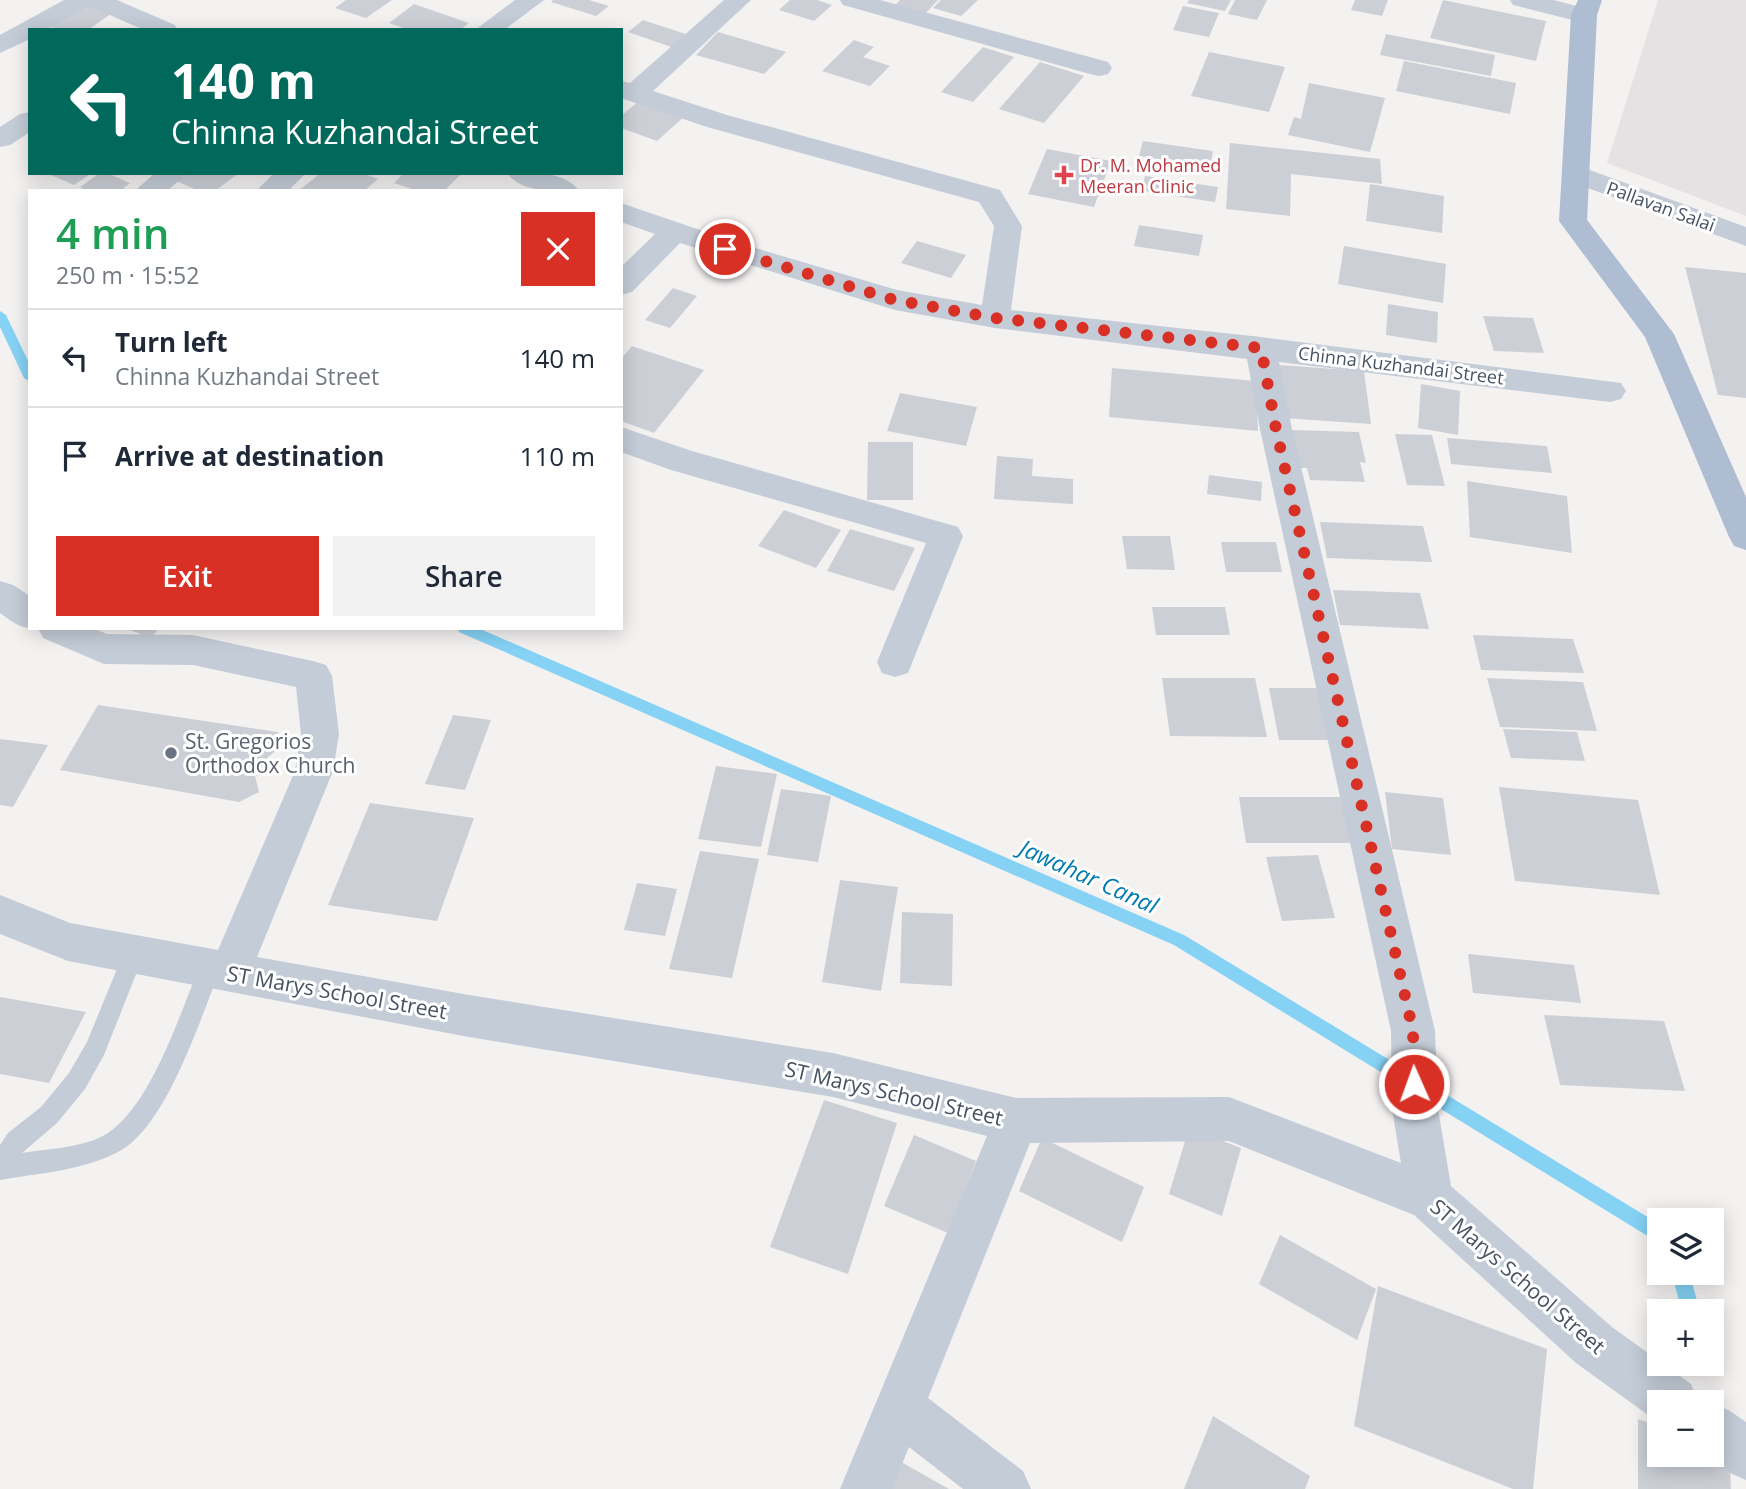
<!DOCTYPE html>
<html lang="en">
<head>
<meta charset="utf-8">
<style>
  :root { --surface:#fff; --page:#f2f2f3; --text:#1f2937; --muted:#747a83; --line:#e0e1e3; --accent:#d93025 }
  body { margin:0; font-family:"Open Sans",sans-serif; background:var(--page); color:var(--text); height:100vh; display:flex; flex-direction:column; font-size:26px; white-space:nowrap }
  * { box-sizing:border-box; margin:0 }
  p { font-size:23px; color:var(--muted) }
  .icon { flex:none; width:38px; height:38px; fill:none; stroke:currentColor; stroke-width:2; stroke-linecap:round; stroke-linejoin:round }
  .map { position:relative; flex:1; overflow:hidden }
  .sheet { position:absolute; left:28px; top:189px; width:595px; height:441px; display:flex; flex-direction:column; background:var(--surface); border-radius:0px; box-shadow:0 4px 18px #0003 }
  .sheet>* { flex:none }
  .guide { position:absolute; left:28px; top:28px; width:595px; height:147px; border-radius:0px; box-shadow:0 4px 18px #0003; background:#00695c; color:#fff; overflow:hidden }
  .fabs { position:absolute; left:1647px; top:1208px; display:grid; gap:14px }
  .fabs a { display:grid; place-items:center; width:77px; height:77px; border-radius:0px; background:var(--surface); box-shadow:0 4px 18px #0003; font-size:35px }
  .pin { position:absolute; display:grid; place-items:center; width:60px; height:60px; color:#fff; margin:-30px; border:4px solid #fff; border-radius:50%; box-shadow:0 2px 7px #0007 }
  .me { position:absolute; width:77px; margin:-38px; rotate:358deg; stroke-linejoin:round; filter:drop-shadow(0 0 5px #0008) }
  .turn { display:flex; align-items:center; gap:24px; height:147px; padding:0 28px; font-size:32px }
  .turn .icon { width:91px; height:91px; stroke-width:2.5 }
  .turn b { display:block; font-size:49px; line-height:60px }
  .round { display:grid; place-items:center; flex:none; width:74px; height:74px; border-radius:0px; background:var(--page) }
  .head { display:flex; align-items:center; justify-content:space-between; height:119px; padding:0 28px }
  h1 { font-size:42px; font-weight:600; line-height:52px; color:#1e9e55 }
  .primary-button { display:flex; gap:14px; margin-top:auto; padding:14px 28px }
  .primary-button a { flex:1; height:80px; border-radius:0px; background:var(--accent); color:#fff; font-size:28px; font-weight:600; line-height:80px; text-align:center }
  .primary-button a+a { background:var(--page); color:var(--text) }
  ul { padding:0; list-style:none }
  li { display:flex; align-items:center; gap:21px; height:98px; padding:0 28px; border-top:2px solid var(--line) }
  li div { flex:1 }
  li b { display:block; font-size:26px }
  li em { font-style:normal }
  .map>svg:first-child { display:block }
  .education { fill:#e5e2e3 }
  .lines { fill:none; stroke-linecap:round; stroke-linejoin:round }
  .stream { fill:#85d2f5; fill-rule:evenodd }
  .building { fill:#cdcfd7 }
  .service { fill:#c4ccd7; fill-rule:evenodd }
  .minor { fill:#c4ccd7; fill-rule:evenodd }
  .tertiary { fill:#c4ccd7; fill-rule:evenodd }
  .primary { fill:#aebdd2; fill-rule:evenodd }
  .route { stroke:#d93025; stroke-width:12; stroke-dasharray:0 21.6 }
  .health-dot { fill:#e0444e; stroke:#fff; stroke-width:2.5 }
  .worship-dot { fill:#6b7280; stroke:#fff; stroke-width:2.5 }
  .labels { text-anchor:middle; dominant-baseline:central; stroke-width:6; stroke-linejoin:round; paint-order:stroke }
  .far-health-label { font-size:18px; fill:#be3a42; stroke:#fff; text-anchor:start }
  .far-street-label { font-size:18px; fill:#475261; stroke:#fff }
  .worship-label { font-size:21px; fill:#5b616d; stroke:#fff; text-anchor:start }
  .street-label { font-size:21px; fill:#475261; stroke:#fff }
  .water-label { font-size:23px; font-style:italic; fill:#017ab2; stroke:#fff }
</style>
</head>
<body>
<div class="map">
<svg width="1746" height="1489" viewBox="0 0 1746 1489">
  <rect width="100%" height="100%" fill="#f4f1f1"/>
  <polygon class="education" points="1658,0 1746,0 1746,216 1607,163"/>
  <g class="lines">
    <g class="stream">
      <polygon points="0,311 6,315 30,365 30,382 24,378 0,327"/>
      <polygon points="458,628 478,628 1184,935 1659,1224 1659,1243 1174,945 459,632"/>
      <polygon points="1671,1272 1689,1272 1700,1311 1682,1311"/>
    </g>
  </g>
  <g class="building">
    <polygon points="346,0 392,0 366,18 335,8"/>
    <polygon points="553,0 589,0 609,6 596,16 551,2"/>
    <polygon points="790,0 817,0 832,5 814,21 779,10"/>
    <polygon points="900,0 938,0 923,16 893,7"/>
    <polygon points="941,0 978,0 961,16 933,8"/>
    <polygon points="1189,0 1231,0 1225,11 1187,3"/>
    <polygon points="1235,0 1267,0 1257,20 1228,14"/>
    <polygon points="1355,0 1388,0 1382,16 1351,10"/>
    <polygon points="1443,0 1546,21 1536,61 1430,38"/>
    <polygon points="88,3 115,11 88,30 60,30 51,27"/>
    <polygon points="414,4 469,23 460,30 409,30 389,23"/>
    <polygon points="1183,6 1219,13 1209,37 1173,30"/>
    <polygon points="643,20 692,36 677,49 628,32"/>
    <polygon points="718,32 786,52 764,74 696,55"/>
    <polygon points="1386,34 1495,55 1491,76 1380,55"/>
    <polygon points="854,40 874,47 863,57 890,66 870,86 822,71"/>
    <polygon points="983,47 1014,57 973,102 941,92"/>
    <polygon points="1209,52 1285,67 1269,112 1191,96"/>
    <polygon points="1404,61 1516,83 1510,114 1396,91"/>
    <polygon points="1040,62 1084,76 1044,123 999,109"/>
    <polygon points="1309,83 1385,98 1370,152 1288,135 1294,117 1301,119"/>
    <polygon points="640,100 686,115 657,141 621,128 621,116"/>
    <polygon points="1143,141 1213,151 1210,167 1139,156"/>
    <polygon points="1230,143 1380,159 1382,184 1291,174 1290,216 1226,209"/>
    <polygon points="1047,149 1111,161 1094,207 1028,194"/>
    <polygon points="53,173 92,173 74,185 51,175"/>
    <polygon points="100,173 107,173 130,183 120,191 88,191 80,187"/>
    <polygon points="181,173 232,173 236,175 215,191 199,191 172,179"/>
    <polygon points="321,173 362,173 378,179 364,191 298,191"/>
    <polygon points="404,173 462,173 444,191 418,191 394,183"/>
    <polygon points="1145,176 1218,187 1215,202 1142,191"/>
    <polygon points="1370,184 1444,196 1442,233 1366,221"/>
    <polygon points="1139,225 1203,235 1199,256 1134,246"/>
    <polygon points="917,241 966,255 951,278 901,263"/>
    <polygon points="1344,246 1446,264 1443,303 1338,284"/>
    <polygon points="1685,267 1746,273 1746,398 1718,395"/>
    <polygon points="673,288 697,296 670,328 645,320"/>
    <polygon points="1388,304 1438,312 1437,343 1386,335"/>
    <polygon points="1483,316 1533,318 1544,353 1494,351"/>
    <polygon points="632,346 704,370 654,433 621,421 621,359"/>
    <polygon points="1278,365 1364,371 1371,424 1283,418"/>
    <polygon points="1112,368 1256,381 1258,431 1109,417"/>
    <polygon points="1421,384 1460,391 1458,435 1418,428"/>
    <polygon points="900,393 977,407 966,446 887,431"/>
    <polygon points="1292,430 1359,432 1366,463 1360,462 1365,482 1310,480 1307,468 1300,468"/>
    <polygon points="1395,434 1432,435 1445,486 1407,485"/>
    <polygon points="1447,438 1547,446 1552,473 1451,464"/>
    <polygon points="868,442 913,442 913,500 867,500"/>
    <polygon points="997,456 1033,459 1032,476 1073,479 1073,504 994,499"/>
    <polygon points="1209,475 1262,482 1261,501 1207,494"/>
    <polygon points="1467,481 1567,496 1572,553 1470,537"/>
    <polygon points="784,510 841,530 816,568 758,546"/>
    <polygon points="1320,522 1423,526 1432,562 1327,558"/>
    <polygon points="850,529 915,548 894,591 827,571"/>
    <polygon points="1122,536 1170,536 1175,570 1127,569"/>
    <polygon points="1221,542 1276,542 1282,572 1226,572"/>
    <polygon points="1333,590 1420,593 1429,629 1340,625"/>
    <polygon points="1152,607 1225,607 1230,635 1156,635"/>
    <polygon points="125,628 159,628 151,638"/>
    <polygon points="1473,635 1573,639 1584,673 1481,670"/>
    <polygon points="1162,678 1255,678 1267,737 1170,736"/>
    <polygon points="1487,678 1583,682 1597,731 1500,727"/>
    <polygon points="1269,688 1331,688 1343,740 1279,740"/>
    <polygon points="98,705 278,732 279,748 267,758 279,770 255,776 259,792 239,802 60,770"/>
    <polygon points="453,715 491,720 465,790 425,784"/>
    <polygon points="1503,729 1577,732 1585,761 1511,758"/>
    <polygon points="0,739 48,745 13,807 0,805"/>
    <polygon points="716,766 777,774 761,847 698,839"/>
    <polygon points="1499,787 1638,800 1660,895 1515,881"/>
    <polygon points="781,789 831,796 818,862 767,855"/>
    <polygon points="1385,792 1443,798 1451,855 1392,849"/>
    <polygon points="1239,797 1351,797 1361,843 1246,843"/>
    <polygon points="370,803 474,818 437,921 328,905"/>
    <polygon points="700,851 759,859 732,978 669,969"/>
    <polygon points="1318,855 1335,918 1282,921 1266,857"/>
    <polygon points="840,880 898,887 881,991 822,982"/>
    <polygon points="637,883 677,889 665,936 624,930"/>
    <polygon points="902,912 953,914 952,986 900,983"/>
    <polygon points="1468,954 1574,965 1581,1003 1473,993"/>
    <polygon points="0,997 86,1012 49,1083 0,1074"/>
    <polygon points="1544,1015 1664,1021 1685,1091 1560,1085"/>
    <polygon points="824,1100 897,1123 848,1274 770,1247"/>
    <polygon points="1189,1128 1241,1148 1222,1216 1169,1194"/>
    <polygon points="914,1135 976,1161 948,1233 884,1206"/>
    <polygon points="1042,1138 1144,1187 1122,1242 1019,1191"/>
    <polygon points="1280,1235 1376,1289 1357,1340 1259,1284"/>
    <polygon points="1378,1286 1547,1349 1533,1489 1513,1489 1354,1426"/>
    <polygon points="1213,1416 1310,1476 1305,1489 1184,1489"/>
    <polygon points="1638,1419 1659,1426 1659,1454 1712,1454 1712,1443 1729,1448 1731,1489 1638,1489"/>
    <polygon points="894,1458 949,1489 880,1489"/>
  </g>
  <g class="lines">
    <path class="service" d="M133 944 140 947 144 954 104 1055 85 1089 57 1123 22 1153C47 1149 78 1148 101 1137 150 1113 181 1009 202 961L210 958 218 961 221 968C200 1018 166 1130 116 1153 80 1171 39 1173 0 1180V1145L8 1133 41 1107 69 1073 87 1042 126 947Z"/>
    <g class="minor">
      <polygon points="64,0 117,0 175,25 178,30 144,30 89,6 46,30 30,30 30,39 0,53 0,35"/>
      <polygon points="515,0 544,0 504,30 475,30"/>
      <polygon points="724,0 751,0 653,91 727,115 1000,190 1022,226 1011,310 1261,337 1621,383 1626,391 1621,399 1610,402 1279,362 1292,429 1435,1031 1438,1109 1451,1186 1612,1327 1691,1384 1698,1402 1659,1402 1659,1422 1655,1420 1576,1363 1414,1215 1229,1141 1030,1143 928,1398 1023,1471 1031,1489 963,1489 909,1447 892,1489 840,1489 987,1136 833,1097 469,1037 68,961 0,934 0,895 70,923 218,950 295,771 301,734 296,687 193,665 104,664 43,638 38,628 93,628 107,634 193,635 313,661 326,665 332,676 339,734 333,771 257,957 469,995 833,1053 1016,1098 1229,1097 1401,1163 1392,1109 1391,1031 1260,429 1247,359 995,328 895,310 680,243 632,292 621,295 621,267 655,234 621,222 621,203 735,242 897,290 982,305 994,226 979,202 707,127 621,98 621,81 630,83"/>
      <polygon points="840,0 880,0 1108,62 1112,68 1108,74 1099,76 1090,74 843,5"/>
      <polygon points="1510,0 1553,0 1593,10 1597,15 1593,20 1584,23 1513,5"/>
      <polygon points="30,112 30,132 10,145 0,147 0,127 20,114"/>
      <polygon points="155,173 188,173 167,191 140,191 138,188"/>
      <polygon points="274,173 306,173 288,191 256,191"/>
      <path d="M507 173C529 173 565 170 579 191 557 191 522 194 507 173Z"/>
      <polygon points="621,427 692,451 958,527 963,536 908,673 895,677 882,673 877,662 926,543 671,470 621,452"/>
      <path d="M0 581 13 585 30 596V628H33C20 629 10 620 0 613Z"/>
      <polygon points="1712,1403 1730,1411 1746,1422 1746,1480 1728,1472 1704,1454 1712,1454"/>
    </g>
    <polygon class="tertiary" points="1576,165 1746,227 1746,246 1566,180 1562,174 1566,168"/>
    <polygon class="primary" points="1578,0 1602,0 1597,15 1587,220 1674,334 1746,497 1746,550 1734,546 1729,537 1645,337 1559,221 1571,15"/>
  </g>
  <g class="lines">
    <polyline class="route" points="725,249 895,300 995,318 1261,348 1276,429 1413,1031 1414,1084"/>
  </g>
  <path class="health-dot" d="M1060.5 164.5h7v7h7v7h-7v7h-7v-7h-7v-7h7z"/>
  <circle class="worship-dot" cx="171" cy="753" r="7"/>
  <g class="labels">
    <g class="far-health-label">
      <text x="1080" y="165">Dr. M. Mohamed<tspan x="1080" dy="21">Meeran Clinic</tspan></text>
    </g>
    <g class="far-street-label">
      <text transform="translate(1661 206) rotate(20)">Pallavan Salai</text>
      <text transform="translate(1401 365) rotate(7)">Chinna Kuzhandai Street</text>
    </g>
    <g class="worship-label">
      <text x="185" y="741">St. Gregorios<tspan x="185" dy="24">Orthodox Church</tspan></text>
    </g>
    <g class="street-label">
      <text transform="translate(337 992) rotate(10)">ST Marys School Street</text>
      <text transform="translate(894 1093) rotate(13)">ST Marys School Street</text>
      <text transform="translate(1518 1276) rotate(41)">ST Marys School Street</text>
    </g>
    <g class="water-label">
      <text transform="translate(1089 876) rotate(24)">Jawahar Canal</text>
    </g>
  </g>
</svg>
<div class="fabs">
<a><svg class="icon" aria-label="layers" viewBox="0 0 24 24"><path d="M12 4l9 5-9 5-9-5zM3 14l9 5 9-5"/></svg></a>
<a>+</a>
<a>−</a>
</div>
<div class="pin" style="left:725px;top:249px;background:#d93025"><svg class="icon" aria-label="arrive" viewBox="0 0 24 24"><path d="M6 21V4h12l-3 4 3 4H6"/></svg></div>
<svg class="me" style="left:1414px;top:1084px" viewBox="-20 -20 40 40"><circle r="17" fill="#d93025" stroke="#fff" stroke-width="3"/><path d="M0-11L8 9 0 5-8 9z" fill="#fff"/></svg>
<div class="guide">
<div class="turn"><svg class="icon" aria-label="left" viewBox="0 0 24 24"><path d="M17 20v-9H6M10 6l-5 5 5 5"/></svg><div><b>140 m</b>Chinna Kuzhandai Street</div></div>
</div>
<section class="sheet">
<div class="head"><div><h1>4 min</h1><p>250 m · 15:52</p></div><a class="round" style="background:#d93025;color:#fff"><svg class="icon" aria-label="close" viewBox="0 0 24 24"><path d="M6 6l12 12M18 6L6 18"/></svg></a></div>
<ul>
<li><svg class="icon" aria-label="left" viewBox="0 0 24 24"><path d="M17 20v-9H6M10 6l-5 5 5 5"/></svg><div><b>Turn left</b><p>Chinna Kuzhandai Street</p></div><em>140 m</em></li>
<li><svg class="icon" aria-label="arrive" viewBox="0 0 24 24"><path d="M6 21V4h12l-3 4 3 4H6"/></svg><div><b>Arrive at destination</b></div><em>110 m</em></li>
</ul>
<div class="primary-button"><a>Exit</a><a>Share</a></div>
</section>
</div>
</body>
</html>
